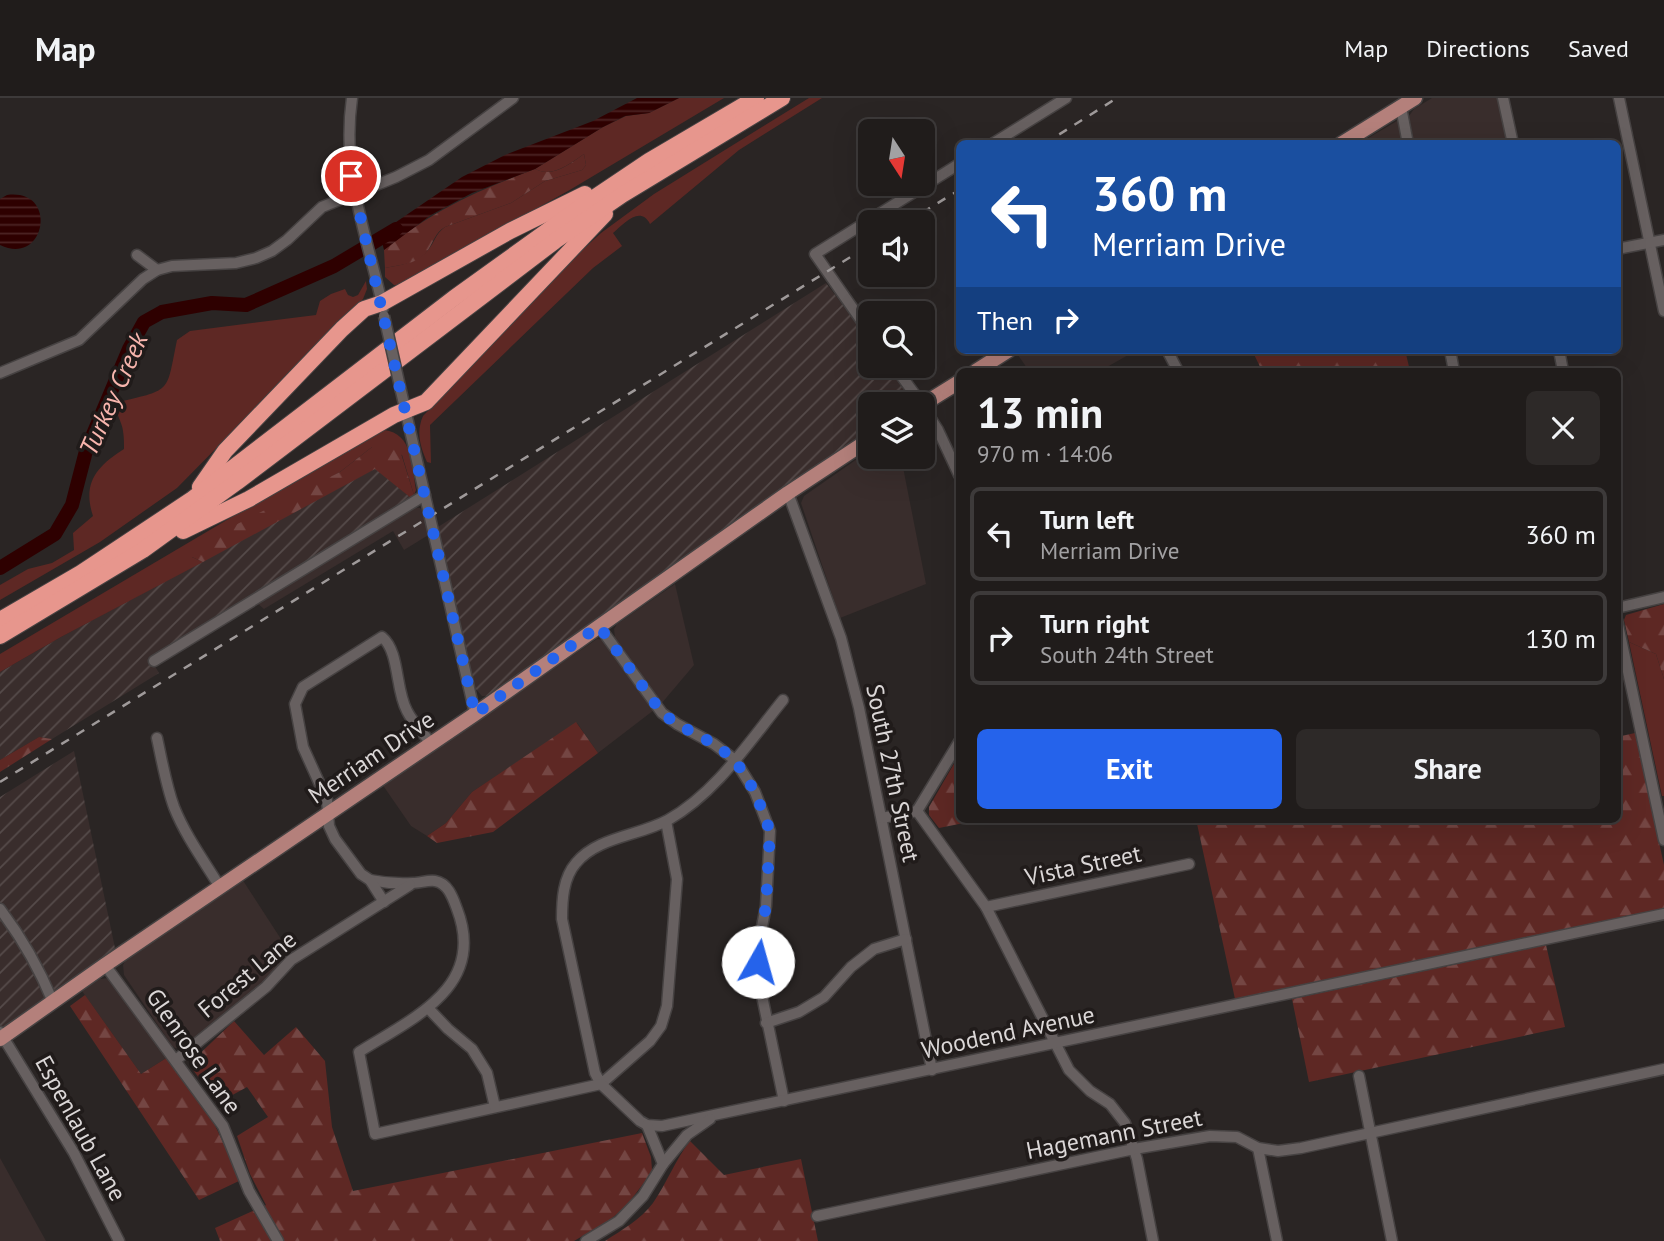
<!DOCTYPE html>
<html lang="en">
<head>
<meta charset="utf-8">
<style>
  :root { --surface:#201c1b; --page:#2d2928; --text:#f1f3f6; --muted:#a2a1a3; --line:#3d3a3a; --accent:#2563eb }
  body { margin:0; font-family:"PT Sans",sans-serif; background:var(--page); color:var(--text); height:100vh; display:flex; flex-direction:column; font-size:26px; white-space:nowrap }
  * { box-sizing:border-box; margin:0 }
  p { font-size:23px; color:var(--muted) }
  .icon { flex:none; width:38px; height:38px; fill:none; stroke:currentColor; stroke-width:2; stroke-linecap:round; stroke-linejoin:round }
  .map { position:relative; flex:1; overflow:hidden }
  .sheet { position:absolute; left:956px; top:270px; width:665px; height:455px; display:flex; flex-direction:column; background:var(--surface); border-radius:10px; box-shadow:0 7px 28px #0002,0 0 0 2px var(--line) }
  .sheet>* { flex:none }
  .top-card { position:absolute; left:956px; top:42px; width:665px; height:214px; border-radius:10px; box-shadow:0 7px 28px #0002,0 0 0 2px var(--line); background:#1a4fa0; color:#fff; overflow:hidden }
  .needle { width:46px; rotate:168deg }
  .buttons { position:absolute; left:858px; top:21px; display:grid; gap:14px }
  .buttons a { display:grid; place-items:center; width:77px; height:77px; border-radius:10px; background:var(--surface); box-shadow:0 7px 28px #0002,0 0 0 2px var(--line); font-size:35px }
  .pin { position:absolute; display:grid; place-items:center; width:60px; height:60px; color:#fff; margin:-30px; border:4px solid #fff; border-radius:50%; box-shadow:0 2px 7px #0007 }
  .me { position:absolute; width:77px; margin:-38px; rotate:7deg; stroke-linejoin:round; filter:drop-shadow(0 0 5px #0008) }
  .turn { display:flex; align-items:center; gap:24px; height:147px; padding:0 21px; font-size:32px }
  .turn .icon { width:91px; height:91px; stroke-width:2.5 }
  .turn b { display:block; font-size:49px; line-height:60px }
  .then { display:flex; align-items:center; height:66px; padding:0 21px; background:#0003; gap:14px; font-size:26px }
  .round { display:grid; place-items:center; flex:none; width:74px; height:74px; border-radius:10px; background:var(--page) }
  .overview { display:flex; align-items:center; justify-content:space-between; height:119px; padding:0 21px }
  h1 { font-size:42px; font-weight:700; line-height:52px }
  .button { display:flex; gap:14px; margin-top:auto; padding:14px 21px }
  .button a { flex:1; height:80px; border-radius:10px; background:var(--accent); color:#fff; font-size:28px; font-weight:700; line-height:80px; text-align:center }
  .button a+a { background:var(--page); color:var(--text) }
  ul { padding:0; list-style:none }
  li { display:flex; align-items:center; gap:21px; height:94px; margin:0 14px 10px; padding:0 7px; border:4px solid var(--line); border-radius:10px }
  li div { flex:1 }
  li b { display:block; font-size:26px }
  li em { font-style:normal }
  header { display:flex; align-items:center; gap:42px; box-sizing:border-box; height:98px; padding:0 35px; background:var(--surface); border-bottom:2px solid var(--line) }
  header strong { font-size:33px }
  nav { display:flex; gap:38px; margin-inline-start:auto; font-size:24px }
  .map>svg:first-child { display:block }
  .built { fill:#392d2c }
  .industrial { fill:url(#industrial-furrows) }
  .grass { fill:#5e2824 }
  .forest { fill:url(#forest-firs) }
  .water { fill:url(#water-rules) }
  .lines { fill:none; stroke-linecap:round; stroke-linejoin:round }
  .river { stroke:#2e0000; stroke-width:14 }
  .minor-casing { stroke:#464242; stroke-width:13 }
  .major-casing { stroke:#464242; stroke-width:17 }
  .highway-casing { stroke:#464242; stroke-width:18 }
  .minor { stroke:#676060; stroke-width:10 }
  .major { stroke:#b4807b; stroke-width:14 }
  .highway { stroke:#e7968d; stroke-width:16 }
  .rail { stroke:#9f9a9a; stroke-width:2.5; stroke-dasharray:9 9; stroke-linecap:butt }
  .minor-bridge-casing { stroke:#464242; stroke-width:13; stroke-linecap:butt }
  .minor-bridge { stroke:#676060; stroke-width:10 }
  .route { stroke:#2563eb; stroke-width:12; stroke-dasharray:0 21.6 }
  .labels { text-anchor:middle; dominant-baseline:central; stroke-width:7; stroke-linejoin:round; paint-order:stroke }
  .street-label { font-size:24px; fill:#dbd7d7; stroke:#201b1a }
  .water-label { font-size:26px; font-style:italic; fill:#f8b5ad; stroke:#201b1a }
</style>
</head>
<body>
<header>
<strong>Map</strong>
<nav><a>Map</a><a>Directions</a><a>Saved</a></nav>
</header>
<div class="map">
<svg width="1664" height="1143" viewBox="0 0 1664 1143">
  <defs>
    <pattern id="industrial-furrows" width="10" height="10" patternUnits="userSpaceOnUse" patternTransform="scale(1.75)"><rect width="10" height="10" fill="#392d2c"/><path d="M-1 1l2-2M0 10L10 0M9 11l2-2" fill="none" stroke="#554b4a"/></pattern>
    <pattern id="forest-firs" width="22" height="20" patternUnits="userSpaceOnUse" patternTransform="scale(1.75)"><rect width="22" height="20" fill="#5e2824"/><path d="M5 1l3.5 6h-7zM16 11l3.5 6h-7z" fill="#744643"/></pattern>
    <pattern id="water-rules" width="6" height="5" patternUnits="userSpaceOnUse" patternTransform="scale(1.75)"><rect width="6" height="5" fill="#2e0000"/><path d="M0 2.5h6" fill="none" stroke="#4c2424"/></pattern>
  </defs>
  <rect width="100%" height="100%" fill="#2a2524"/>
  <g class="built">
    <polygon points="1432,0 1501,0 1511,45 1414,45 1409,18 1414,11"/>
    <polygon points="1397,23 1400,25 1406,46 1358,46"/>
    <polygon points="1026,252 1137,252 1100,273 1029,273 1018,257"/>
    <polygon points="870,352 870,359 901,359 926,486 840,520 801,405 804,398"/>
    <polygon points="414,409 420,410 424,414 430,436 404,452 393,433 264,511 257,505"/>
    <polygon points="675,486 694,567 661,606 615,540 614,531 617,526"/>
    <polygon points="597,541 604,542 654,612 598,655 577,625 472,694 446,725 427,738 411,728 382,686"/>
    <polygon points="242,781 292,858 277,874 183,951 175,950 172,948 124,877 123,867 125,863"/>
    <polygon points="108,880 168,959 141,976 82,893 100,881"/>
    <polygon points="0,1060 46,1143 0,1143"/>
  </g>
  <g class="industrial">
    <polygon points="826,185 870,243 870,268 889,268 913,299 914,306 870,306 870,338 489,598 482,598 474,589 468,570 438,429"/>
    <polygon points="376,370 411,400 151,562 159,575 52,641 39,639 0,662 0,574 61,539"/>
    <polygon points="74,653 116,855 0,934 0,699"/>
  </g>
  <g class="grass">
    <path d="M679 0H724L568 93 399 187H394L385 179V170C400 167 418 165 428 152 435 144 435 136 445 129L511 105 545 83 582 72 586 67 584 56C570 66 552 80 535 71L603 29 626 18 649 15Z"/>
    <path d="M809 0H822L739 52 650 126C640 107 624 126 613 135L622 148 593 170 430 327 431 365 427 364C420 348 416 334 423 318L577 157 601 135 654 96Z"/>
    <path d="M366 183 367 191 363 201 177 390 100 444 0 502V487L28 471 52 465 74 452 73 435 93 418C82 385 97 368 124 351 124 345 124 339 123 333 122 322 113 315 119 304 173 291 166 295 177 242L190 233 316 217 320 203 331 196 345 191 348 197 353 199 358 197Z"/>
    <path d="M384 332C413 335 412 369 416 392L414 397 402 357 372 349 340 374 192 459 203 464 61 539 0 574V556L374 335Z"/>
    <polygon points="1629,544 1656,556 1664,581 1664,698 1662,698"/>
  </g>
  <g class="forest">
    <path d="M584 56 586 67 582 72 545 83 511 105 445 129C435 135 434 143 428 152 419 166 400 167 385 170L384 152C435 111 475 94 535 71 553 80 570 66 584 56Z"/>
    <polygon points="1252,252 1405,252 1410,273 1262,273"/>
    <polygon points="386,343 394,344 399,349 414,397 411,400 375,371 203,464 192,459 189,455 190,450 340,374 372,349"/>
    <polygon points="1664,506 1664,581 1656,556 1629,544 1624,522 1626,517"/>
    <polygon points="576,624 598,655 493,734 437,745 427,738 446,725 472,694"/>
    <polygon points="1635,635 1664,767 1664,811 1235,901 1196,721 1617,721 1617,639"/>
    <polygon points="39,639 52,641 0,674 0,662"/>
    <polygon points="959,657 959,721 984,721 939,730 929,717 929,709"/>
    <polygon points="1546,847 1565,929 1309,984 1292,901"/>
    <polygon points="85,897 141,976 168,959 210,1017 241,1082 199,1102 70,908"/>
    <polygon points="234,923 264,957 296,929 325,963 332,1029 353,1093 642,1035 651,1059 652,1072 646,1082 627,1107 611,1121 574,1143 220,1143 215,1130 266,1107 250,1076 237,1038 268,1019 247,989 218,1005 193,972 191,964"/>
    <path d="M690 1043 724 1077 801 1061 818 1143H605C622 1132 641 1121 653 1105 667 1085 675 1062 690 1043Z"/>
  </g>
  <g class="water">
    <polygon points="637,0 679,0 649,15 625,18 603,29 535,71 472,95 431,117 384,152 380,135 462,79 505,57 593,23"/>
    <path d="M7 97C59 90 46 169 0 147V101Z"/>
  </g>
  <g class="lines">
    <polyline class="river" points="0,470 55,436 72,407 86,353 129,251 144,224 162,214 212,205 246,207 334,168 396,131"/>
    <g class="minor-casing">
      <g id="minor">
        <path d="M352 0C341 76 367 137 383 210"/>
        <polyline points="1503,0 1513,46"/>
        <polyline points="1619,0 1664,213"/>
        <polyline points="1401,9 1408,46"/>
        <polyline points="992,46 1066,0"/>
        <polyline points="1617,151 1664,142"/>
        <polyline points="137,157 157,172"/>
        <polyline points="870,235 815,156 959,66"/>
        <polyline points="1167,252 1178,273"/>
        <polyline points="1450,252 1454,273"/>
        <polyline points="1559,252 1563,273"/>
        <polyline points="894,268 922,306"/>
        <polyline points="0,275 79,242 143,181 157,172 172,168 236,165 256,160 272,153 287,142 322,109 396,79 429,62 513,0"/>
        <polyline points="401,293 475,616"/>
        <polyline points="922,307 938,332 959,377"/>
        <polyline points="788,395 841,540 859,610 932,972"/>
        <polyline points="1617,510 1664,499"/>
        <polyline points="1617,522 1664,742"/>
        <polyline points="599,528 662,615 677,626 714,646 735,662 755,694 770,733 766,808 758,849 758,879 784,1003"/>
        <polyline points="154,563 425,397"/>
        <path d="M157 640C162 663 166 687 174 709 185 737 204 763 220 789"/>
        <polyline points="917,713 986,809 1069,972 1090,993 1110,1006 1125,1025 1137,1061 1153,1143"/>
        <polyline points="917,713 959,644"/>
        <polyline points="882,720 917,713"/>
        <path d="M666 723 677 781 667 908 661 928 650 943 601 986 595 975 562 821C562 802 563 780 576 765 597 739 639 738 668 722 716 695 749 644 783 602"/>
        <path d="M370 782C385 785 398 786 413 785 420 785 428 782 435 783 448 785 453 800 457 811 487 889 413 920 359 954L375 1036 601 986 640 1023 647 1027 662 1028 1664 816"/>
        <path d="M384 804 370 782 361 776 335 741 329 728 327 702 303 649 295 606 303 589 382 539C400 554 395 591 407 613 413 625 423 635 431 645"/>
        <polyline points="986,809 1189,766"/>
        <path d="M0 811C22 840 39 870 53 904"/>
        <polyline points="105,867 223,1028 249,1093 278,1143"/>
        <polyline points="428,910 448,931 472,951 487,975 495,1009"/>
        <polyline points="766,925 799,914 824,899 851,869 874,851 906,841"/>
        <polyline points="0,934 74,1055 119,1143"/>
        <polyline points="176,962 266,889 291,862 410,787"/>
        <polyline points="1359,978 1392,1143"/>
        <polyline points="1258,1050 1277,1143"/>
        <polyline points="663,1066 687,1037 710,1021"/>
        <polyline points="817,1118 1134,1051 1210,1038 1237,1039 1258,1050 1278,1053 1301,1050 1664,971"/>
        <polyline points="586,1143 619,1123 643,1098 663,1066 647,1027"/>
      </g>
    </g>
    <g class="major-casing">
      <g id="major">
        <polyline points="1341,46 1415,0"/>
        <polyline points="976,273 1009,252"/>
        <polyline points="922,307 959,284"/>
        <polyline points="0,941 105,867 475,616 788,395 870,341"/>
      </g>
    </g>
    <g class="highway-casing">
      <g id="highway">
        <polyline points="200,389 225,353 342,231 364,211 382,205 510,133 585,96"/>
        <polyline points="183,433 249,401 394,317 426,304 605,116"/>
        <polyline points="0,522 81,475 191,402 454,200 582,108 649,63 756,0"/>
        <polyline points="0,538 143,452 237,384 555,143 622,97 782,0"/>
      </g>
    </g>
    <use href="#minor" class="minor"/>
    <use href="#major" class="major"/>
    <use href="#highway" class="highway"/>
    <g class="rail">
      <polyline points="1044,46 1117,0"/>
      <polyline points="907,124 959,92"/>
      <polyline points="0,684 870,147"/>
    </g>
    <g class="minor-bridge-casing">
      <polyline id="minor-bridge" points="384,218 401,293"/>
    </g>
    <use href="#minor-bridge" class="minor-bridge"/>
  </g>
  <g class="lines">
    <polyline class="route" points="351,78 475,616 599,528 662,615 677,626 714,646 735,662 755,694 770,733 766,808 758,849 758,864"/>
  </g>
  <g class="labels">
    <g class="street-label">
      <text transform="translate(371 659) rotate(-34)">Merriam Drive</text>
      <text transform="translate(893 675) rotate(78)">South 27th Street</text>
      <text transform="translate(1083 767) rotate(-12)">Vista Street</text>
      <text transform="translate(247 876) rotate(-40)">Forest Lane</text>
      <text transform="translate(1008 934) rotate(-12)">Woodend Avenue</text>
      <text transform="translate(194 953) rotate(55)">Glenrose Lane</text>
      <text transform="translate(81 1030) rotate(61)">Espenlaub Lane</text>
      <text transform="translate(1114 1036) rotate(-11)">Hagemann Street</text>
    </g>
    <g class="water-label">
      <text transform="translate(113 296) rotate(-66)">Turkey Creek</text>
    </g>
  </g>
</svg>
<div class="buttons">
<a><svg class="needle" viewBox="-14 -14 28 28"><path d="M0-13l5 13h-10z" fill="#e53935"/><path d="M0 13l5-13h-10z" fill="#a2a1a3"/></svg></a>
<a><svg class="icon" aria-label="sound" viewBox="0 0 24 24"><path d="M4 9h4l5-4v14l-5-4H4zM17 9q2 3 0 6"/></svg></a>
<a><svg class="icon" aria-label="search" viewBox="0 0 24 24"><circle cx="10" cy="10" r="6"/><path d="M15 15l6 6"/></svg></a>
<a><svg class="icon" aria-label="layers" viewBox="0 0 24 24"><path d="M12 4l9 5-9 5-9-5zM3 14l9 5 9-5"/></svg></a>
</div>
<div class="pin" style="left:351px;top:78px;background:#d93025"><svg class="icon" aria-label="arrive" viewBox="0 0 24 24"><path d="M6 21V4h12l-3 4 3 4H6"/></svg></div>
<svg class="me" style="left:758px;top:864px" viewBox="-20 -20 40 40"><circle r="19" fill="#fff"/><path d="M0-13L10 11 0 6-10 11z" fill="#2563eb"/></svg>
<div class="top-card">
<div class="turn"><svg class="icon" aria-label="left" viewBox="0 0 24 24"><path d="M17 20v-9H6M10 6l-5 5 5 5"/></svg><div><b>360 m</b>Merriam Drive</div></div>
<div class="then">Then<svg class="icon" aria-label="right" viewBox="0 0 24 24"><path d="M7 20v-9h11M14 6l5 5-5 5"/></svg></div>
</div>
<section class="sheet">
<div class="overview"><div><h1>13 min</h1><p>970 m · 14:06</p></div><a class="round"><svg class="icon" aria-label="close" viewBox="0 0 24 24"><path d="M6 6l12 12M18 6L6 18"/></svg></a></div>
<ul>
<li><svg class="icon" aria-label="left" viewBox="0 0 24 24"><path d="M17 20v-9H6M10 6l-5 5 5 5"/></svg><div><b>Turn left</b><p>Merriam Drive</p></div><em>360 m</em></li>
<li><svg class="icon" aria-label="right" viewBox="0 0 24 24"><path d="M7 20v-9h11M14 6l5 5-5 5"/></svg><div><b>Turn right</b><p>South 24th Street</p></div><em>130 m</em></li>
</ul>
<div class="button"><a>Exit</a><a>Share</a></div>
</section>
</div>
</body>
</html>
